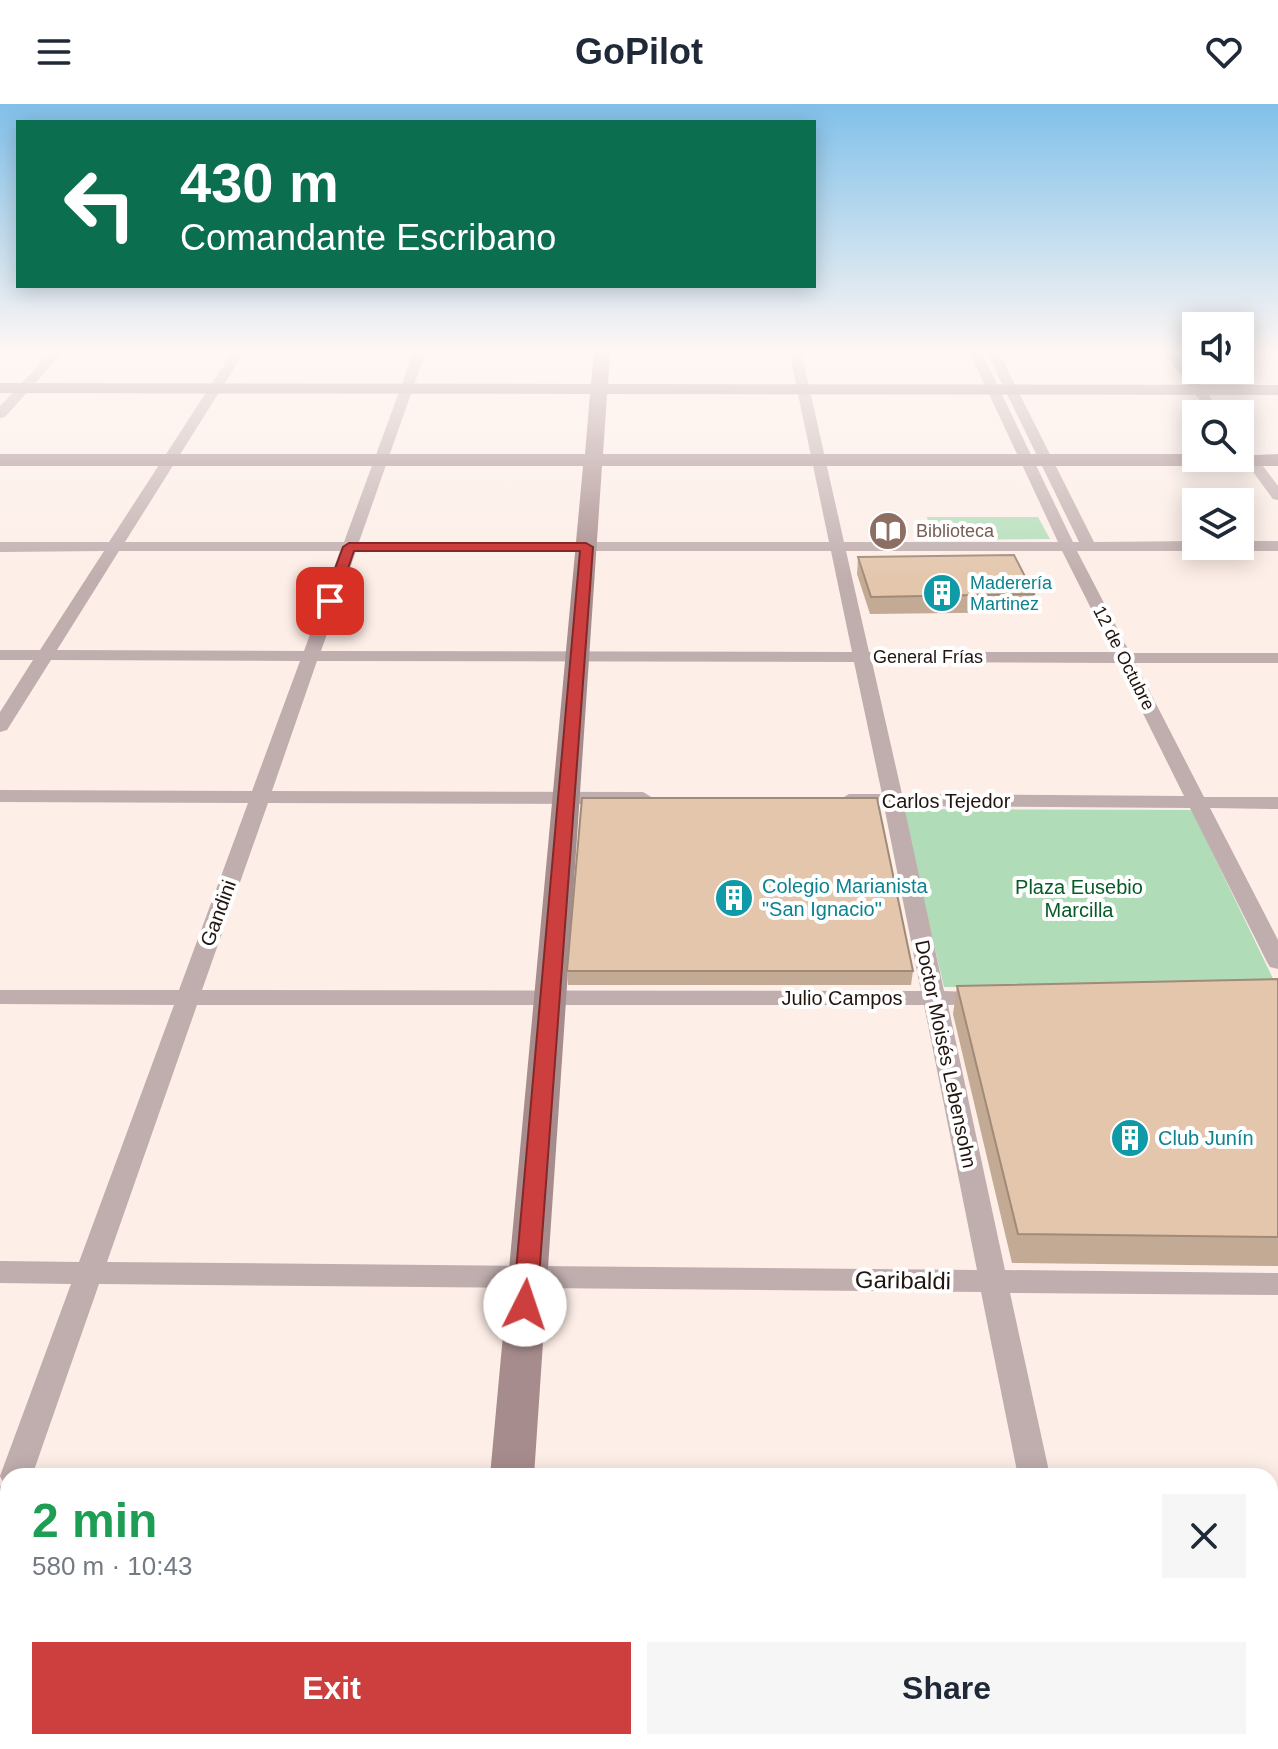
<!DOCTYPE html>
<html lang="en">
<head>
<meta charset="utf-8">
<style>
  :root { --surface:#fff; --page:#f6f6f7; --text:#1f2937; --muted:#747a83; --accent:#cd3e3e }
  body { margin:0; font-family:Helvetica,sans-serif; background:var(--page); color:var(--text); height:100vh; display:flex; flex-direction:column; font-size:30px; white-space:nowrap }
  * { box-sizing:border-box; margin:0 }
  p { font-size:26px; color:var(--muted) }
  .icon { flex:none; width:44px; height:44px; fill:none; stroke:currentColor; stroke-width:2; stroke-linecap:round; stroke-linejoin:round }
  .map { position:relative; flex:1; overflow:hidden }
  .sheet { position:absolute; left:0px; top:1364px; width:1278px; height:282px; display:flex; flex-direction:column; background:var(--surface); border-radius:24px 24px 0 0; box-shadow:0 4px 20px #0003 }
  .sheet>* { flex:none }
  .top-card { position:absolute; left:16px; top:16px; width:800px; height:168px; border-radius:0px; box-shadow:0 4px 20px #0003; background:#0b6e4f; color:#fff; overflow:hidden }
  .tools { position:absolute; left:1182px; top:208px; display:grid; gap:16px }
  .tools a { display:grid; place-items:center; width:72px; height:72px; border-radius:0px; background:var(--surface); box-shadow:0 4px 20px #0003; font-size:40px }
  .pin { position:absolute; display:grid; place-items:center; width:68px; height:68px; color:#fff; margin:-34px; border-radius:16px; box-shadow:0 4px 12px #0006 }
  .me { position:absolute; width:88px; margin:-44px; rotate:4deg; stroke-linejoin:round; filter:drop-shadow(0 0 6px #0008) }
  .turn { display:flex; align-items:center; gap:28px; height:168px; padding:0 32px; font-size:36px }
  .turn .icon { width:104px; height:104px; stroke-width:2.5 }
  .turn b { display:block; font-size:56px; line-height:68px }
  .round { display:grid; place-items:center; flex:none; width:84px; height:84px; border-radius:0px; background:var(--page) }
  .overview { display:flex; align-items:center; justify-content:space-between; height:136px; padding:0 32px }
  h1 { font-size:48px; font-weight:700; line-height:60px; color:#1e9e55 }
  .action { display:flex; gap:16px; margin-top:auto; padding:16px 32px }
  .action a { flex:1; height:92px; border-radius:0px; background:var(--accent); color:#fff; font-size:32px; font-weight:700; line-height:92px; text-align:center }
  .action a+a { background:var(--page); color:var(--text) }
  header { display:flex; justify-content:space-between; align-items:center; height:104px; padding:0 32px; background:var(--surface); font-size:36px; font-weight:700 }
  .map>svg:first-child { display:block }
  .green { fill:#b0ddb7 }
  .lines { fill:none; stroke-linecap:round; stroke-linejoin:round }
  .street { fill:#c0adae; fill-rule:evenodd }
  .secondary { fill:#a78c8d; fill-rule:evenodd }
  .wall { fill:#c3aa94 }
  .building { fill:#e3c6ac; stroke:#9f8b78; stroke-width:2 }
  .route { fill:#cd3e3e; stroke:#852828; stroke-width:2 }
  .labels { text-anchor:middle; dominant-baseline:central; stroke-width:8; stroke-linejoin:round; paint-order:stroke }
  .far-education-label { font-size:18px; fill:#785e54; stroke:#fff; text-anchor:start }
  .far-culture-label { font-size:18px; fill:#0d838f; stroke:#fff; text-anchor:start }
  .far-street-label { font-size:18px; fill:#22150f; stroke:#fff }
  .street-label { font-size:20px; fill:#22150f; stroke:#fff }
  .culture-label { font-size:20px; fill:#0d838f; stroke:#fff; text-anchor:start }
  .park-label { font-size:20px; fill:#065b26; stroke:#fff }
  .near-street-label { font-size:24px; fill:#22150f; stroke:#fff }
</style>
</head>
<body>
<header><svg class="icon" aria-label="menu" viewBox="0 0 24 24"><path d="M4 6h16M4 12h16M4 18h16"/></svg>GoPilot<svg class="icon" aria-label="heart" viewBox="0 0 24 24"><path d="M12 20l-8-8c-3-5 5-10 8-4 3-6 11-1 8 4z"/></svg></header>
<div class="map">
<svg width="1278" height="1645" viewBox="0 0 1278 1645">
  <rect width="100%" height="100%" fill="#fdeee7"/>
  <g class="green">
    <polygon points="927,413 1038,413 1050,435 932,436"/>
    <polygon points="902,705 1192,706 1278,885 944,883"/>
  </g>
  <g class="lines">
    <g class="street">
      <polygon points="52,247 64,247 5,313 0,314 0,302"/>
      <path d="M233 247H245L125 438H344L414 247H426L359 438H829L789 247H801L844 438H1058L969 247H981L1073 438H1079L986 247H998L1094 438 1196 437V442H1204L1196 447H1077L1130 549H1278V559H1135L1204 693H1278V705L1210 704 1278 836V865L1270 863 1267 858 1190 704 904 702 944 887 993 889 997 894 993 899 948 901 1005 1166 1278 1169V1191L1010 1189 1050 1372H1018L981 1188 99 1180 32 1372H8V1428L0 1431V1382L4 1380 0 1372 71 1180 0 1179V1157L79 1158 174 901 0 900V886H179L248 699 0 698V686L252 687 300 557 51 556 7 626 0 628V608L33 556H0V546H40L104 447 0 448V438H109ZM119 447H340L304 547 57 546ZM356 447H831L852 548 321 547ZM846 447H1062L1113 548H869ZM317 557 854 558 882 690H849L839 696 849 702H884L921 887 202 886 268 699 643 700 653 694 643 688 272 687ZM872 558 1118 559 1184 692 902 690ZM197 901H924L977 1166 107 1158Z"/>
      <polygon points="1163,247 1175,247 1223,310 1210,310"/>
      <polygon points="1240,337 1245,338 1278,382 1278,396 1273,395 1240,350"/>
      <polygon points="1240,437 1278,437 1278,447 1212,447 1204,442 1240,442"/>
      <rect x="0" y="1583" width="8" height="36"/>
      <rect x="1270" y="1589" width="8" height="36"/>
      <polygon points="1071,1638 1107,1638 1108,1645 1072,1645"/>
    </g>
    <g class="secondary">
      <polygon points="594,247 610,247 608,280 1278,281 1278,291 607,290 603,350 1196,350 1196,354 1278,350 1278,362 602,362 534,1372 490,1372 583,362 0,362 0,350 585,350 590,290 0,289 0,279 591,280"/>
      <polygon points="467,1638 517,1638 516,1645 466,1645"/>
    </g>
  </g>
  <g class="wall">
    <polygon points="858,453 1034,490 1031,508 870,510 857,470"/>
    <polygon points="567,867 913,867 911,881 568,881"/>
    <polygon points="1278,875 1278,1162 1012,1159 953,910 957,882"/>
  </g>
  <g class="building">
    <polygon points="1014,451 1034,490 871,493 858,453"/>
    <polygon points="582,694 877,694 913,867 567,867"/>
    <polygon points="1278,875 1278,1133 1018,1130 957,882"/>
  </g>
  <linearGradient id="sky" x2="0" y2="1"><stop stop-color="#81c0e9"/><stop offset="0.52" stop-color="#fef7f4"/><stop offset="1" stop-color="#fef7f4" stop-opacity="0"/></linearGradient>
  <rect width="1278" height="477" fill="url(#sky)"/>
  <polygon class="route" points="586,439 593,443 537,1201 534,1208 525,1210 517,1208 513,1201 580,447 354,447 337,497 330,501 323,497 343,443 349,439"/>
  <defs>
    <g id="library-disc" transform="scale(2)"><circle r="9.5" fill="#8d6e63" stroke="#fff"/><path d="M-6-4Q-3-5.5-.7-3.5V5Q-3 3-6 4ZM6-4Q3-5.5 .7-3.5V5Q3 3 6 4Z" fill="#fff"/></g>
    <g id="building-disc" transform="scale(2)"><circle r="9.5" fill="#0f9aa8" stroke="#fff"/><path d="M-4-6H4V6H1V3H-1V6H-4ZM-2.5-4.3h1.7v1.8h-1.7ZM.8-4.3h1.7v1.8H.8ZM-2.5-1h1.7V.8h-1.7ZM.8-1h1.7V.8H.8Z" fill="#fff"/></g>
  </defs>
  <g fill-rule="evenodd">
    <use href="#library-disc" x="888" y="427"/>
    <use href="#building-disc" x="942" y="489"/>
    <use href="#building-disc" x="734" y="794"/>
    <use href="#building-disc" x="1130" y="1034"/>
  </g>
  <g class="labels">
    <g class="far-education-label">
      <text x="916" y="427">Biblioteca</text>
    </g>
    <g class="far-culture-label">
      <text x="970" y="479">Maderería<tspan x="970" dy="21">Martinez</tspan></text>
    </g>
    <g class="far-street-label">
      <text x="928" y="553">General Frías</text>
      <text transform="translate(1124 554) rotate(63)">12 de Octubre</text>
    </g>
    <g class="street-label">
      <text x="946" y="697">Carlos Tejedor</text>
      <text transform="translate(218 809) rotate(-70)">Gandini</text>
      <text x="842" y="894">Julio Campos</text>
      <text transform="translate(946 950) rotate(78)">Doctor Moisés Lebensohn</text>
    </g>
    <g class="culture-label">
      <text x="762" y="782">Colegio Marianista<tspan x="762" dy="23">"San Ignacio"</tspan></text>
      <text x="1158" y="1034">Club Junín</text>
    </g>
    <g class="park-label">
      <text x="1079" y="783">Plaza Eusebio<tspan x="1079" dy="23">Marcilla</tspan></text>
    </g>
    <g class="near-street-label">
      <text transform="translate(903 1176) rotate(1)">Garibaldi</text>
    </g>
  </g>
</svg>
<div class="tools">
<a><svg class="icon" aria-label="sound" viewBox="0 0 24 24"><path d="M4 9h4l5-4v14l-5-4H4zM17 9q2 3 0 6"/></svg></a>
<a><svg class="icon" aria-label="search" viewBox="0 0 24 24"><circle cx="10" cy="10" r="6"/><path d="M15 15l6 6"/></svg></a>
<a><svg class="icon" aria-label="layers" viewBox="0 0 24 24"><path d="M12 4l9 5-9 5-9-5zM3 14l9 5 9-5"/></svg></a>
</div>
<div class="pin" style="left:330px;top:497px;background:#d93025"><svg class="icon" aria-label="arrive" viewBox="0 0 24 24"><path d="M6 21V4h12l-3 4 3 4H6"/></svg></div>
<svg class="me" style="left:525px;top:1201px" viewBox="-20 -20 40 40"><circle r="19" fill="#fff"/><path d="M0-13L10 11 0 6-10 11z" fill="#cd3e3e"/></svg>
<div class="top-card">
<div class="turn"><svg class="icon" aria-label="left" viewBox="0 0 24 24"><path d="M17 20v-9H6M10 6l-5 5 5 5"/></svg><div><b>430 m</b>Comandante Escribano</div></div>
</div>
<section class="sheet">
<div class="overview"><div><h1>2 min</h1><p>580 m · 10:43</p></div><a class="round"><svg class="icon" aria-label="close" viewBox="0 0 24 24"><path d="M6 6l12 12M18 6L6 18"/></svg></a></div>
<div class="action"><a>Exit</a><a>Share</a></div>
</section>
</div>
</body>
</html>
